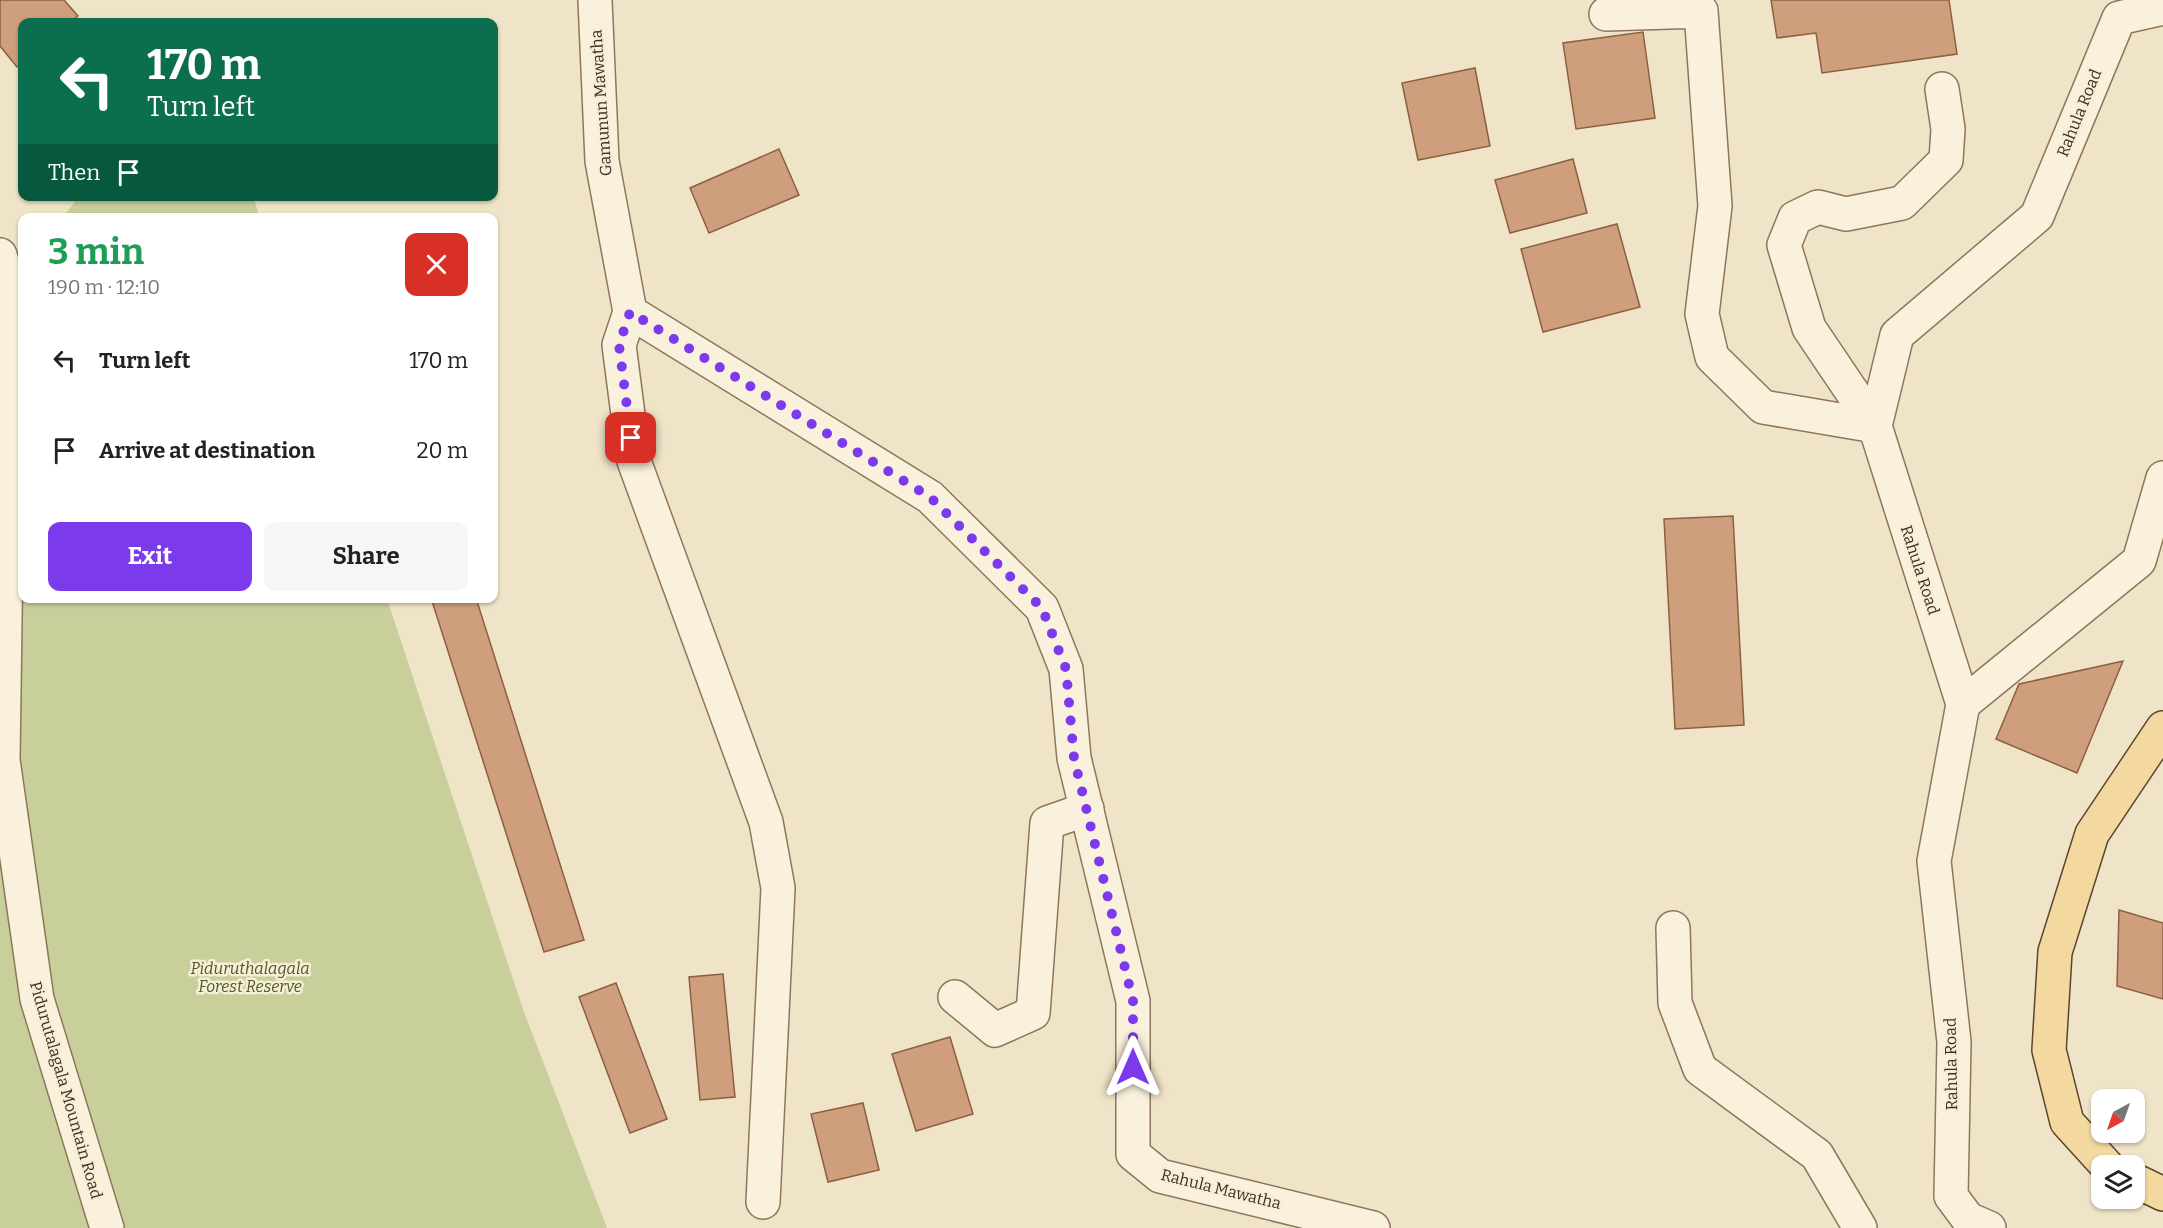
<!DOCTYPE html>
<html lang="en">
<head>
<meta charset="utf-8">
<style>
  :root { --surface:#fff; --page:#f6f6f6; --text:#222; --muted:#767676; --accent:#7c3aed }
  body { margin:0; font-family:Bitter,serif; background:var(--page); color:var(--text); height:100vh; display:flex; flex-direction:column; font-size:22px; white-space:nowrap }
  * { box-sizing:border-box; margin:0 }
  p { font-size:20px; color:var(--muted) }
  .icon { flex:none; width:33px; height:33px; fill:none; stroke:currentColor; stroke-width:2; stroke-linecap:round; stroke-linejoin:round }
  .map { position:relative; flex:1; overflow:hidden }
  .panel { position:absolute; left:18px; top:213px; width:480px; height:390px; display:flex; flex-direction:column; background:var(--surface); border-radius:12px; box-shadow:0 2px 4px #0004 }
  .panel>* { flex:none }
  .top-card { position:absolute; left:18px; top:18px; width:480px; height:183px; border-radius:12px; box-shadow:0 2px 4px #0004; background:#0b6e4f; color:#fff; overflow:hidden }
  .needle { width:39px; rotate:220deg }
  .buttons { position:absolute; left:2091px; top:1089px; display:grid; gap:12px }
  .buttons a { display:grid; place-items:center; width:54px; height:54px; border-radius:12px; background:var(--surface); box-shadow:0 2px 4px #0004; font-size:30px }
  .pin { position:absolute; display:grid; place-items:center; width:51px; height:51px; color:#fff; margin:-26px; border-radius:12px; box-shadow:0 3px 9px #0006 }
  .me { position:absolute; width:66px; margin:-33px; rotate:0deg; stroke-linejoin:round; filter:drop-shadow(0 0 4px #0008) }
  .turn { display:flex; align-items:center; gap:21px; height:126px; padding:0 30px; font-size:27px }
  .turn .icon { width:78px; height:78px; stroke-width:2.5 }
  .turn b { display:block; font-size:42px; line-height:51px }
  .then { display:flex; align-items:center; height:57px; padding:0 30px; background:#0003; gap:12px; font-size:22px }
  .round { display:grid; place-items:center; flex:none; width:63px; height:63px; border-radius:12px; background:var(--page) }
  .summary { display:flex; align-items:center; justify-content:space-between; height:102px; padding:0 30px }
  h1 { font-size:36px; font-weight:700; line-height:45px; color:#1e9e55 }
  .button { display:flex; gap:12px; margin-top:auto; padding:12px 30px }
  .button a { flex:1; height:69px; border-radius:12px; background:var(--accent); color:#fff; font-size:24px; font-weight:700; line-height:69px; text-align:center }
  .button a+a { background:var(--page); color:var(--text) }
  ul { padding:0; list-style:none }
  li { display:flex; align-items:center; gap:18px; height:90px; padding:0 30px }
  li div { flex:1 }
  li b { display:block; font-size:22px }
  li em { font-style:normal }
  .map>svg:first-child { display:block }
  .green { fill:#c9cf9b }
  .building { fill:#cf9f7d; stroke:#8d5f41; stroke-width:1.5 }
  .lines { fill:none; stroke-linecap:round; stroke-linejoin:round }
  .minor-casing { stroke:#8d765c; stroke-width:36 }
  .major-casing { stroke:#5b4430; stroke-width:36 }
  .minor { stroke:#faf1dc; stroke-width:33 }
  .major { stroke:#f3d9a0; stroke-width:33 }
  .route { stroke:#7c3aed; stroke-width:10; stroke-dasharray:0 18 }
  .labels { text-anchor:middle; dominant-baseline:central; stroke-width:5; stroke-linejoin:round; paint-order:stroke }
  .street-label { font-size:16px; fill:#3d2e20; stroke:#f7eed8 }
  .park-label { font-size:16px; font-style:italic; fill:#4d5a26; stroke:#f7eed8 }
</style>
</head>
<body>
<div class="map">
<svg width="2163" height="1228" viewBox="0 0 2163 1228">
  <rect width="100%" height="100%" fill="#f0e4c8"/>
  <g class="green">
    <polygon points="79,196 253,197 260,217 63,217"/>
    <polygon points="0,429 22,431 22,598 387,599 524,1012 607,1228 0,1228"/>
  </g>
  <g class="building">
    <polygon points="0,0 64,0 78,16 70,22 22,22 22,63 17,67 0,46"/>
    <polygon points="1771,0 1949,0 1957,54 1822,73 1816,33 1777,38"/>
    <polygon points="1643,32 1655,118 1576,129 1563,43"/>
    <polygon points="1475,68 1490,146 1418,160 1402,83"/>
    <polygon points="779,149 799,195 709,233 690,188"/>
    <polygon points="1573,159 1587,213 1510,233 1495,180"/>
    <polygon points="1617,224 1640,307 1543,332 1521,249"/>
    <polygon points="1733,516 1744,725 1675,729 1664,519"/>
    <polygon points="431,598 476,598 584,940 544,952"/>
    <polygon points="2123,661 2077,773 1996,739 2019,684"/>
    <polygon points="2119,910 2163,923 2163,999 2117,986"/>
    <polygon points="723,974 735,1097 700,1100 689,977"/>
    <polygon points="616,983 667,1119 630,1133 579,997"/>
    <polygon points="950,1037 973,1114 916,1131 892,1054"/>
    <polygon points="863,1103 879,1170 828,1182 811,1114"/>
  </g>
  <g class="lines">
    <g class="minor-casing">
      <g id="minor">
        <polyline points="595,0 602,161 630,312 619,345 634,461 766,822 778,888 763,1202"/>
        <polyline points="1606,14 1701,11 1715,206 1702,314 1712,357 1763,407 1875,426"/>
        <polyline points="0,255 4,268 9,340 3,760 37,999 107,1228"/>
        <polyline points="630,312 930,497 1042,608 1066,669 1074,758 1133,1001 1133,1154 1160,1176 1373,1228"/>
        <polyline points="1875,426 1809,328 1784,245 1795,218 1818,207 1846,214 1902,203 1946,160 1948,129 1942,89"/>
        <polyline points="1963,704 2139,561 2163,478"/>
        <polyline points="1673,928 1675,1003 1700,1069 1817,1155 1860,1228"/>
        <polyline points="955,997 995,1030 1033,1013 1047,823 1087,809"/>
        <polyline points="1989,1228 1968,1219 1951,1196 1954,1042 1934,861 1963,704 1875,426 1897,335 2037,216 2119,18 2163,8"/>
      </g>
    </g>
    <g class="major-casing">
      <g id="major">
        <polyline points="2107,1166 2067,1122 2049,1050 2055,952 2092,834 2163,728"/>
        <polyline points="2134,1180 2163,1194"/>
      </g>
    </g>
    <use href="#minor" class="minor"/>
    <use href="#major" class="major"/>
  </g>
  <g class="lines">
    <polyline class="route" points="631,438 619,345 630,312 930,497 1042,608 1066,669 1074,758 1133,1001 1133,1067"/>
  </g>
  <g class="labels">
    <g class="street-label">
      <text transform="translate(601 103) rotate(-94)">Gamunun Mawatha</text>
      <text transform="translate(2079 113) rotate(-68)">Rahula Road</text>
      <text transform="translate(1920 570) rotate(72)">Rahula Road</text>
      <text transform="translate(1951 1064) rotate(-91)">Rahula Road</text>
      <text transform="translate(66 1090) rotate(74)">Pidurutalagala Mountain Road</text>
      <text transform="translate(1221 1189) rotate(14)">Rahula Mawatha</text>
    </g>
    <g class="park-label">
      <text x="250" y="968">Piduruthalagala<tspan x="250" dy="18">Forest Reserve</tspan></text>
    </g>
  </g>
</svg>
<div class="buttons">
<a><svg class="needle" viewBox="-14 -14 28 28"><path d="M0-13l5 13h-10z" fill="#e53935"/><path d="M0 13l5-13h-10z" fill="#767676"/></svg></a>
<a><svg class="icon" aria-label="layers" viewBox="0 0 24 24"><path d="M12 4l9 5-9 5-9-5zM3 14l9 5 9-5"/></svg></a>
</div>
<div class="pin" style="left:631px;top:438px;background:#d93025"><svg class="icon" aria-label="arrive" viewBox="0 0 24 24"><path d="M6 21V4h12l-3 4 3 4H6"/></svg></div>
<svg class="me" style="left:1133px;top:1067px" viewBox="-20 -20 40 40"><path d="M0-17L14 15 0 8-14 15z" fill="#7c3aed" stroke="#fff" stroke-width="4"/></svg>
<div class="top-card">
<div class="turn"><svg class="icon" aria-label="left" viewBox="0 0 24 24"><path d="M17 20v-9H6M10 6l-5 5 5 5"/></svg><div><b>170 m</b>Turn left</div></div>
<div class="then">Then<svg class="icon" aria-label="arrive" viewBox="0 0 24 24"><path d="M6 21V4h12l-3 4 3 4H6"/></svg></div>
</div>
<section class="panel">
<div class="summary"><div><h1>3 min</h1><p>190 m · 12:10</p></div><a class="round" style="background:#d93025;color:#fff"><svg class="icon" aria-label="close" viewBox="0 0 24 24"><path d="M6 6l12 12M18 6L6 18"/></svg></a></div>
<ul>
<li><svg class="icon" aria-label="left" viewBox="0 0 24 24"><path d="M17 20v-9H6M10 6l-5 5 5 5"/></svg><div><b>Turn left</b></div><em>170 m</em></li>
<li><svg class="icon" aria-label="arrive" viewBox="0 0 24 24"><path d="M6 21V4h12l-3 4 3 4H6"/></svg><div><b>Arrive at destination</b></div><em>20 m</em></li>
</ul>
<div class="button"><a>Exit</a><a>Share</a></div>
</section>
</div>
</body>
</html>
